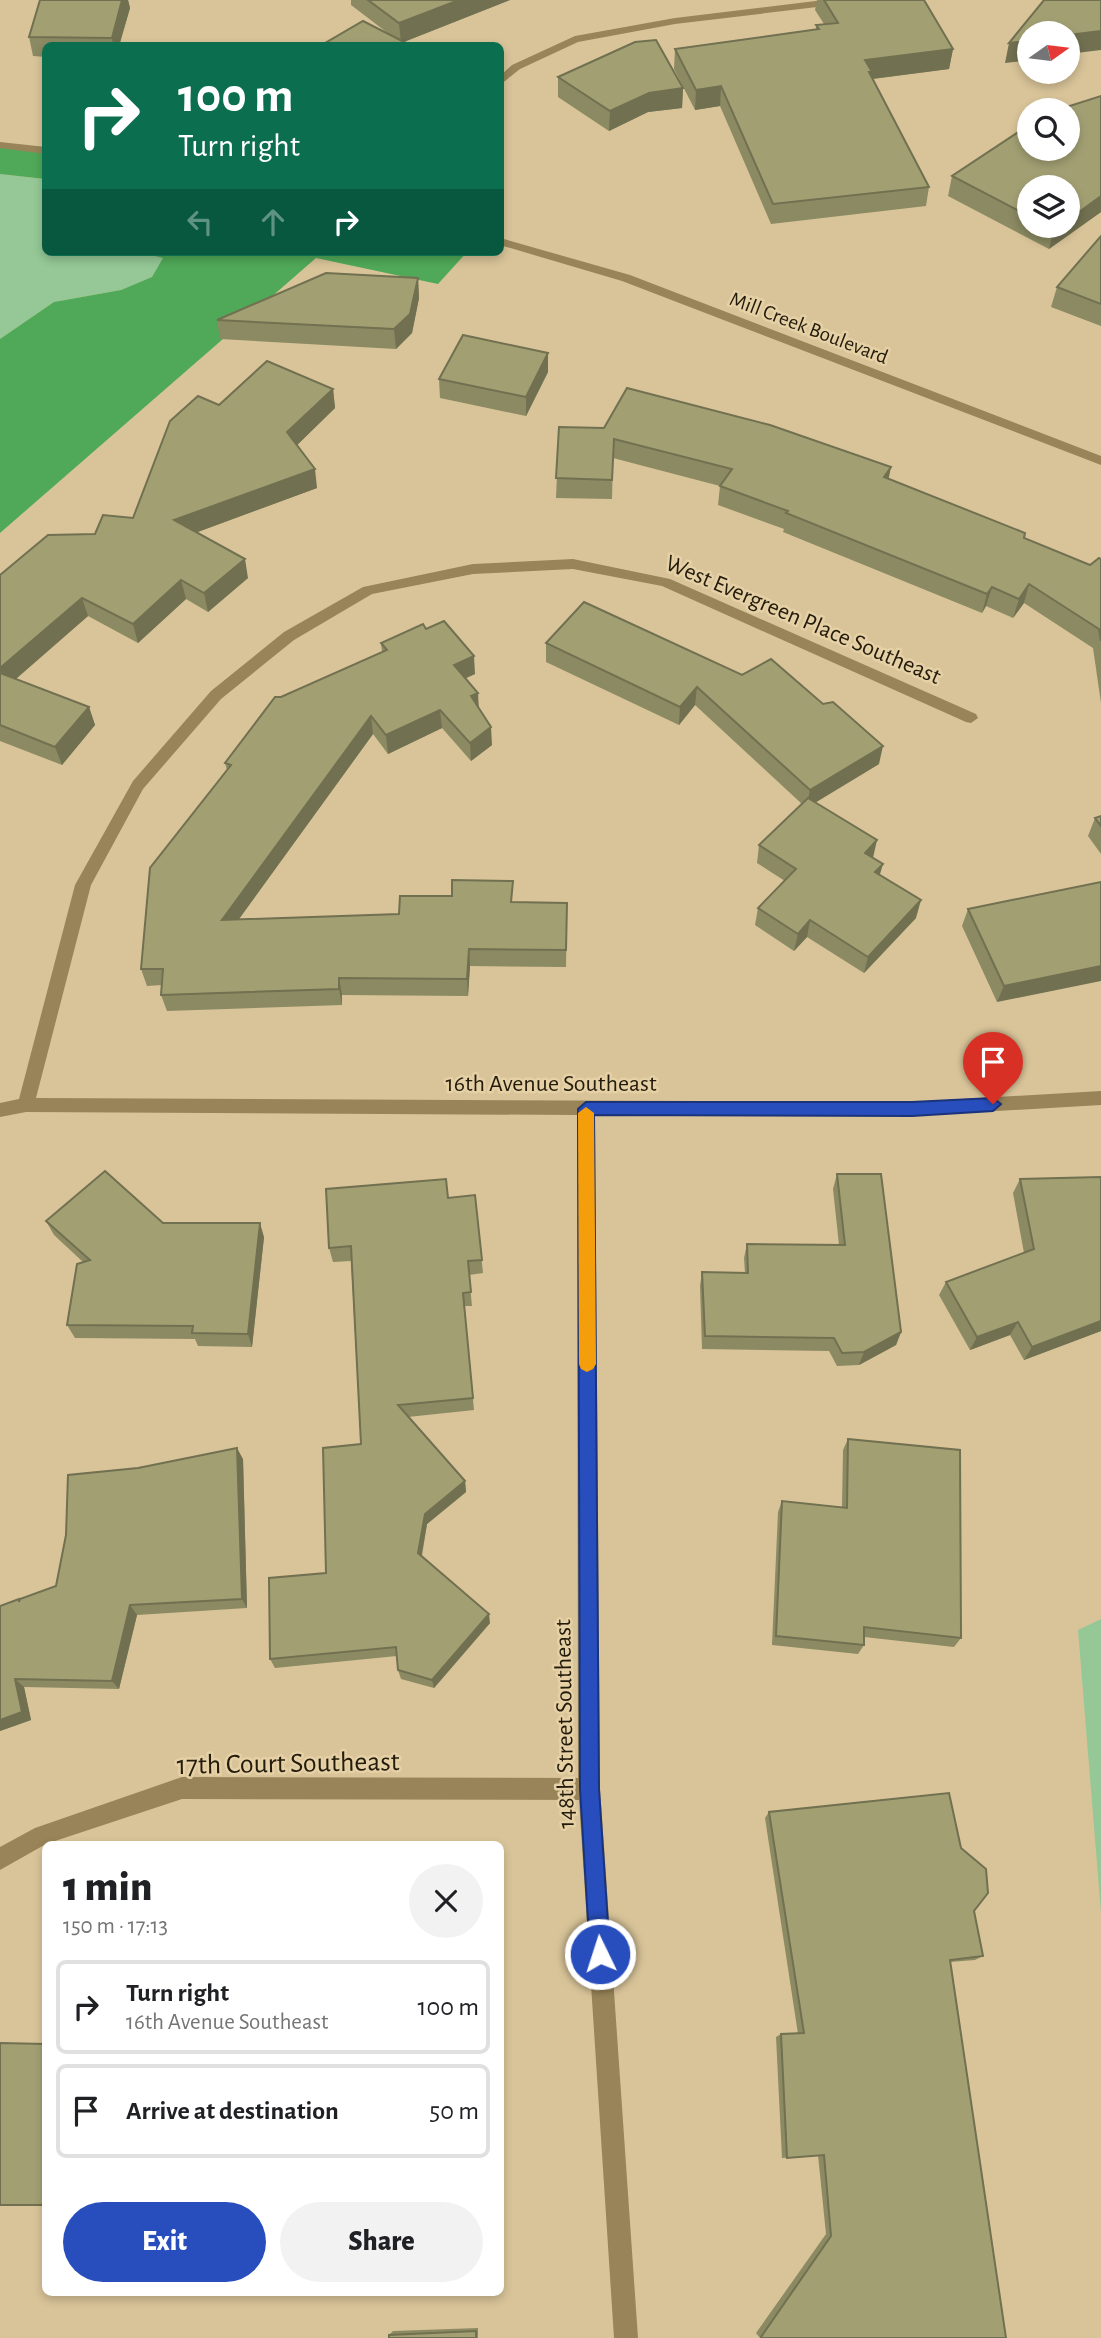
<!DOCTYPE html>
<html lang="en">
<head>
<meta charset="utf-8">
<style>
  :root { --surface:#fff; --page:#f2f2f2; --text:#202124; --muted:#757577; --line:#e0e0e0; --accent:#284ebd }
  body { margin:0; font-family:"Alegreya Sans",sans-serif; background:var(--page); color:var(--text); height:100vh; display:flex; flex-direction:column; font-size:26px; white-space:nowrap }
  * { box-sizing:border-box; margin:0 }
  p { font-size:23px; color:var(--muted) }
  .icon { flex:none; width:38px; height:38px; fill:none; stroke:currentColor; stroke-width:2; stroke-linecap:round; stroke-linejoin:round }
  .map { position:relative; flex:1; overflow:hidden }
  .details { position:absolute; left:42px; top:1841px; width:462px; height:455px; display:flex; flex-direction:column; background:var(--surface); border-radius:10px; box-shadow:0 4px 10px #0003 }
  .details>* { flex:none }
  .top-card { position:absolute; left:42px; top:42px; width:462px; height:214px; border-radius:10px; box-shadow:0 4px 10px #0003; background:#0b6e4f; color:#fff; overflow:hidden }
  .needle { width:46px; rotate:76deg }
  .buttons { position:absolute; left:1017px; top:21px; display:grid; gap:14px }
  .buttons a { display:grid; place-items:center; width:63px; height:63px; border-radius:50%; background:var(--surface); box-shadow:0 4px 10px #0003; font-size:35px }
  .pin { position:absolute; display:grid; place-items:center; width:60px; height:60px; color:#fff; margin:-72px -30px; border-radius:50% 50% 50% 0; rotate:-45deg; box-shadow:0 0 7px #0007 }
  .pin .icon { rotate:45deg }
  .me { position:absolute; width:77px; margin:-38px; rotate:356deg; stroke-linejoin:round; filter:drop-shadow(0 0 5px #0008) }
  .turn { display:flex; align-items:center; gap:24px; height:147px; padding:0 21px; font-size:32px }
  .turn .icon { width:91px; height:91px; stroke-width:2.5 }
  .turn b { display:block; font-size:49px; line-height:60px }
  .lanes { display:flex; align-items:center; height:66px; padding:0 21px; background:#0003; justify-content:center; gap:35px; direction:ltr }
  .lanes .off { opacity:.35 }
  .round { display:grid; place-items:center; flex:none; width:74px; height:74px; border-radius:37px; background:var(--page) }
  .overview { display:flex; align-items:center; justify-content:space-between; height:119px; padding:0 21px }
  h1 { font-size:42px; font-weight:800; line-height:52px }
  .button { display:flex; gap:14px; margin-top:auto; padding:14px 21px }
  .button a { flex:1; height:80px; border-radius:42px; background:var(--accent); color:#fff; font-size:28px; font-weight:800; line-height:80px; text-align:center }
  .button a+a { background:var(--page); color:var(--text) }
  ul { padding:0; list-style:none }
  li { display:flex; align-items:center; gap:21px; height:94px; margin:0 14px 10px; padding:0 7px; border:4px solid var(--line); border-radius:10px }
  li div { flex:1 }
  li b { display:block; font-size:26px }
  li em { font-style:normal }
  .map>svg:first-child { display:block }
  .green { fill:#95c896 }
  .forest { fill:#50a958 }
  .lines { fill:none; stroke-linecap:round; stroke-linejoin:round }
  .minor { fill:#988458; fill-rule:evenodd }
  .wall { fill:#8b8a63; fill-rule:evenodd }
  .shaded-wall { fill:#717050 }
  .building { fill:#a2a073; stroke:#717050; stroke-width:2 }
  .route { fill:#284ebd; stroke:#1a337b; stroke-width:2 }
  .slow { fill:#f59e0b }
  .labels { text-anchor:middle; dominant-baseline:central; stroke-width:5; stroke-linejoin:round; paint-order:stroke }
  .far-street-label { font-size:21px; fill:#231b0b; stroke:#e6d1a6 }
  .street-label { font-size:24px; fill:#231b0b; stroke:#e6d1a6 }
  .near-street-label { font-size:28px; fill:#231b0b; stroke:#e6d1a6 }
</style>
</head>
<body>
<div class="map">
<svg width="1101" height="2338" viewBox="0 0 1101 2338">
  <rect width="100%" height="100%" fill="#d9c499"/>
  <g class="green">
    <polygon points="0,174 45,179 46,252 138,252 164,258 152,277 121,290 54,302 0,339"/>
    <polygon points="1101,1619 1101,1913 1078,1630"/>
  </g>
  <g class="forest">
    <polygon points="0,145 45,151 45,179 0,174"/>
    <polygon points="138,252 467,252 438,284 316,258 0,533 0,339 54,302 121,290 152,277 163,258"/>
  </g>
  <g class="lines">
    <g class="minor">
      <polygon points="824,0 856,0 851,3 675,24 578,42 520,69 500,85 500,76 512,65 575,36 675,18"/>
      <polygon points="0,142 46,147 46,154 0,148"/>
      <polygon points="500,238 630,275 1101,456 1101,465 622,281 500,245"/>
      <polygon points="573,559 670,579 976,714 978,718 971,723 966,722 662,586 573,569 473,574 372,594 294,640 221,699 143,789 91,885 36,1098 912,1102 1101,1091 1101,1105 912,1116 595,1115 600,1789 638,2338 614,2338 579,1800 182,1799 46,1844 0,1870 0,1847 35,1828 182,1777 578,1778 577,1115 26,1112 0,1117 0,1103 19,1099 75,885 133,781 211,691 284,632 363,587 473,564"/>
    </g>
  </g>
  <g class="wall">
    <polygon points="40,0 128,0 130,8 119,46 46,46 46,57 33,56 29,37"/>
    <polygon points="351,0 510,0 404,42 389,34 351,5"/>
    <polygon points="817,0 924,0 953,49 949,69 873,79 929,187 926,206 771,224 720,106 695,110 674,69 675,49 816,30 816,25 824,24 815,10"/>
    <polygon points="558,77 683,88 682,108 648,112 609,131 558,97"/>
    <path d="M1101 96V212L1049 249 948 196 952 176 1029 125V149H1068V110H1057ZM1029 187H1068V226H1029Z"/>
    <polygon points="1101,236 1101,326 1051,307 1057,287"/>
    <polygon points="418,278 419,298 412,333 396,349 220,339 217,320"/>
    <polygon points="548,353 548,372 526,416 440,398 439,379"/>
    <polygon points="333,389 335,408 297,445 317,488 197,532 248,578 208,612 186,599 138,643 88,616 16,679 89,707 95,725 62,765 0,741 0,575 133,518 219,405"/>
    <polygon points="559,427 889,479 1024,538 1090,565 1101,559 1101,703 1093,648 1024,603 1013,618 986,606 982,613 783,532 784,529 718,505 720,486 613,458 612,499 556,498"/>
    <polygon points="426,629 475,674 466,678 479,709 492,745 471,761 442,728 388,754 373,734 239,919 399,914 513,902 567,903 566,967 470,966 468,996 342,995 342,1005 167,1011 161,995 162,985 147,986 141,969 227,770 225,763 281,697 382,652 381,643"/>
    <polygon points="546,643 742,675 823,704 879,764 815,803 873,858 880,875 916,918 864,973 807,937 794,951 755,925 758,908 785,881 757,863 759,845 802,804 695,705 679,725 546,662"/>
    <polygon points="1101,816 1101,854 1088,836 1095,818"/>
    <polygon points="1101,882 997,1002 962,926 968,909"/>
    <polygon points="837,1174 901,1332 896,1345 859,1365 837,1366 829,1351 702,1349 700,1286 702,1272 745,1273 744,1258 747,1244 839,1245 833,1189"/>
    <polygon points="1020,1179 1101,1331 1024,1360 1010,1335 970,1350 939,1295 946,1282 1024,1253 1013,1193"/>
    <polygon points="475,1195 483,1273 469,1275 472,1306 464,1306 474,1410 408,1417 465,1481 466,1492 427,1524 422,1556 490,1623 434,1688 401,1679 398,1670 397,1656 275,1668 270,1659 326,1573 361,1444 351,1261 333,1262 329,1248 448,1198"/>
    <polygon points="46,1221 163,1223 264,1237 252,1347 198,1346 195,1339 75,1338 67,1325 83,1262 54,1235"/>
    <polygon points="848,1439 961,1638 954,1647 864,1637 864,1645 858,1654 772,1645 778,1512 782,1501 842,1507 843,1450"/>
    <polygon points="243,1459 247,1608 137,1615 119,1689 24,1687 31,1720 0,1731 0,1606 56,1586"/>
    <polygon points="769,1812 974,1911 983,1956 975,1960 950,1962 1006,2338 760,2338 756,2333 826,2234 818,2155 782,2158 776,2037 781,2034 798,2034 765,1818"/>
    <polygon points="478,2328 478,2338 389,2338 389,2335 393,2331"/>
  </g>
  <g class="shaded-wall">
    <polygon points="122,0 128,0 130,8 119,46 113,46 112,38"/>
    <polygon points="459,0 510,0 401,43 399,23"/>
    <polygon points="1101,31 1101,50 1068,54 1068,35"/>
    <polygon points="1029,41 1029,60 1005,63 1009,43"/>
    <polygon points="953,49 949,69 871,79 865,60"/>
    <polygon points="721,86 720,106 695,110 696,90"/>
    <polygon points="683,88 682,108 648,112 609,131 610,111 649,93"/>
    <polygon points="1101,196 1101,212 1049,249 1054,229 1059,226 1068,226 1068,220"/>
    <polygon points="418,278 419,298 412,333 396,349 394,329"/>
    <polygon points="548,353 548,372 526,416 526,397"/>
    <polygon points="333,389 335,408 290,452 287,432"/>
    <polygon points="891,467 887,487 884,477"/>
    <polygon points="315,469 317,488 179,539 174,520"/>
    <polygon points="245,559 248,578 208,612 204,593"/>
    <polygon points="181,580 186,599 138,643 133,624"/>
    <polygon points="1029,584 1024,603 1013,618 1019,599"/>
    <polygon points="992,587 986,606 982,613 987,594"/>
    <polygon points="82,598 88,616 3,690 0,682 0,668"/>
    <polygon points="474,656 475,674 455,683 454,665"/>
    <polygon points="697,687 695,705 679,725 680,707"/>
    <polygon points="478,693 479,711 471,696"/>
    <polygon points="89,707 95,725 62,765 55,747"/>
    <polygon points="440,710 442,728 388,754 386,735"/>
    <polygon points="371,716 373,734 226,937 222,920"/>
    <polygon points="491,727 492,745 471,761 470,743"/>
    <polygon points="883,746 879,764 806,808 810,790"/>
    <polygon points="877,840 873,858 865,853"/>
    <polygon points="883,864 878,881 875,872"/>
    <polygon points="921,900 916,918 864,973 868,957"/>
    <polygon points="810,920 807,937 794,951 798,934"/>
    <polygon points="469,949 470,966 468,996 467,979"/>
    <polygon points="1101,966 1101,981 997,1002 1004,986"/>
    <polygon points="339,978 342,995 342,1005 339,989"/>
    <polygon points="260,1223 264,1237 252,1347 248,1334"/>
    <polygon points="1101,1321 1101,1331 1024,1360 1032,1347"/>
    <polygon points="1018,1322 1010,1335 970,1350 977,1337"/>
    <polygon points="901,1332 896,1345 859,1365 864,1352"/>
    <polygon points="237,1448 243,1459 247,1608 242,1599"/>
    <polygon points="465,1481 466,1492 427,1524 420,1563 418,1553 425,1514"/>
    <polygon points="130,1605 137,1615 119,1689 112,1681"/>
    <polygon points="489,1614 490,1623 434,1688 432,1680"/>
    <polygon points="15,1679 24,1687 31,1720 0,1731 0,1720"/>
  </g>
  <g class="building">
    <polygon points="40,0 122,0 112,38 29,37"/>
    <polygon points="368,0 459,0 399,23"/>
    <polygon points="824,0 924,0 953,49 865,60 872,72 869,72 929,187 773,204 721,86 696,90 675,49 819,29 816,25 838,23"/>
    <polygon points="1044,0 1101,0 1101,31 1068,35 1068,33 1029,33 1029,41 1009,43"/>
    <polygon points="363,21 412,46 320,46"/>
    <polygon points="656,40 683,88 649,93 610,111 558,77 635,42"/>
    <polygon points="1101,96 1101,196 1068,220 1068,187 1029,187 1029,216 952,176 1029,125 1029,149 1068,149 1068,110 1057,110"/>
    <polygon points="1048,226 1059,226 1054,229"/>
    <polygon points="1101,236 1101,304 1057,287"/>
    <polygon points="326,273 418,278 410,314 394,329 217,320"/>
    <polygon points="463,335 548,353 526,397 439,379"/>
    <polygon points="267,361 333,389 287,432 315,469 174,520 245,559 204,593 181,580 133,624 82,598 0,668 0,575 48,535 95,534 103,515 133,518 170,421 198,396 219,405"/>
    <polygon points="627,388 770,425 891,467 884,477 1025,533 1024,538 1090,565 1099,558 1101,559 1101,641 1099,629 1029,584 1019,599 992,587 987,594 786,513 788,511 720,486 732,469 614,439 612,480 556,478 559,427 604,428"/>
    <polygon points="584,602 742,675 771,659 823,704 833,702 883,746 810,790 697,687 680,707 546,643"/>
    <polygon points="444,621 474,656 454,665 478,693 471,696 491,727 470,743 440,710 386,735 371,716 222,920 399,914 400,896 452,896 452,880 513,881 511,902 567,903 566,950 469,949 467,979 339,978 339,989 161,995 163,969 141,969 150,868 231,765 225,763 275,697 281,697 387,650 381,643 423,624 426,629"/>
    <polygon points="0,673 89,707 55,747 0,725"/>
    <polygon points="808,798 877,840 865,853 883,864 875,872 921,900 868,957 810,920 798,934 758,908 796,869 759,845"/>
    <polygon points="1101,816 1101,826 1095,818"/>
    <polygon points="1101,882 1101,966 1004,986 968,909"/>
    <polygon points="105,1171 163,1223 260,1223 248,1334 192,1333 193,1326 67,1325 77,1264 90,1260 46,1221"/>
    <polygon points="837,1174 881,1174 901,1332 864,1352 842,1353 834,1338 705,1336 702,1272 748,1273 747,1244 845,1245"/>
    <polygon points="1101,1177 1101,1321 1032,1347 1018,1322 977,1337 946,1282 1034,1249 1020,1179"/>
    <polygon points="446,1179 448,1198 475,1195 482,1260 468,1261 471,1292 463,1293 473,1398 398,1405 465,1481 425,1514 418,1553 489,1614 432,1680 398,1670 396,1647 270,1659 269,1578 326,1573 323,1448 361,1444 351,1246 329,1248 326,1189"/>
    <polygon points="848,1439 960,1450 961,1638 864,1627 864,1645 776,1636 782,1501 847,1508"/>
    <polygon points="237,1448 242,1599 130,1605 112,1681 15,1679 22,1712 0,1720 0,1606 19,1599 19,1602 20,1599 56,1586 66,1535 68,1475 138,1468"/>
    <polygon points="949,1793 961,1848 986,1869 988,1893 974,1911 983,1956 950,1960 1006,2338 761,2338 761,2337 831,2236 824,2155 787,2158 781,2034 804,2033 769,1812"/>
    <polygon points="0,2043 46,2044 46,2205 0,2205"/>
    <polygon points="476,2331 476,2338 389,2338 389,2335"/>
  </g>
  <polygon class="route" points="993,1098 1001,1104 993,1111 912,1116 594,1115 599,1789 610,1954 608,1961 600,1964 593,1961 590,1954 580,1789 578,1109 586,1102 912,1102"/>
  <polygon class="slow" points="586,1107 594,1113 596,1364 593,1369 587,1372 581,1369 579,1364 578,1113"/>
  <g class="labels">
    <g class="far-street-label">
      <text transform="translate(809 328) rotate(21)">Mill Creek Boulevard</text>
    </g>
    <g class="street-label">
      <text transform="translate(803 620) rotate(23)">West Evergreen Place Southeast</text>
      <text x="551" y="1084">16th Avenue Southeast</text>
      <text transform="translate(565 1724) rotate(-91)">148th Street Southeast</text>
    </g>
    <g class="near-street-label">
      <text transform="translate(288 1764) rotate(-1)">17th Court Southeast</text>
    </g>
  </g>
</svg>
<div class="buttons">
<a><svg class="needle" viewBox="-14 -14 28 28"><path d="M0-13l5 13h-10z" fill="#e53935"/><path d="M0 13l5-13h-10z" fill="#757577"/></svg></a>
<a><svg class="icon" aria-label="search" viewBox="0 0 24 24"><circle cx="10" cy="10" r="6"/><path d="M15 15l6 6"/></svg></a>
<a><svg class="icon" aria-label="layers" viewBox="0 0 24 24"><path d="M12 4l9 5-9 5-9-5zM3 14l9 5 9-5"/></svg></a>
</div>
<div class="pin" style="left:993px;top:1104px;background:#d93025"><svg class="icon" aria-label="arrive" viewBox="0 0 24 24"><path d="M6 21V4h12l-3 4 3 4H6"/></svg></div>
<svg class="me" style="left:600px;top:1954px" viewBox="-20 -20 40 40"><circle r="17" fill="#284ebd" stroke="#fff" stroke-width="3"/><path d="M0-11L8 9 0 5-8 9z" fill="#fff"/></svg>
<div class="top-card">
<div class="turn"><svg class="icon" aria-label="right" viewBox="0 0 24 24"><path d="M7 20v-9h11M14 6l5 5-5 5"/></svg><div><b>100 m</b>Turn right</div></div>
<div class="lanes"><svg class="icon off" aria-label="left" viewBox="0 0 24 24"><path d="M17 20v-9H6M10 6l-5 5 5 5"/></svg><svg class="icon off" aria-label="ahead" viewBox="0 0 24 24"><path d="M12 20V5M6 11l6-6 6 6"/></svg><svg class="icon" aria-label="right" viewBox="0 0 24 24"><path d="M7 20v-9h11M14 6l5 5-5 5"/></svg></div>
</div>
<section class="details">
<div class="overview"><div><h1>1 min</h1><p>150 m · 17:13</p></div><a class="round"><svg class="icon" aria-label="close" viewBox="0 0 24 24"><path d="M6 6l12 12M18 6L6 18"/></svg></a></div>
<ul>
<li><svg class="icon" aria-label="right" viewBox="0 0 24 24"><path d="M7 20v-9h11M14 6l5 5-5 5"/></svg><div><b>Turn right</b><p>16th Avenue Southeast</p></div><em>100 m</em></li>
<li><svg class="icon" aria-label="arrive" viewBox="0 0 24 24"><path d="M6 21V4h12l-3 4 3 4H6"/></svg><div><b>Arrive at destination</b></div><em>50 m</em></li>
</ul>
<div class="button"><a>Exit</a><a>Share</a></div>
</section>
</div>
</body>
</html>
